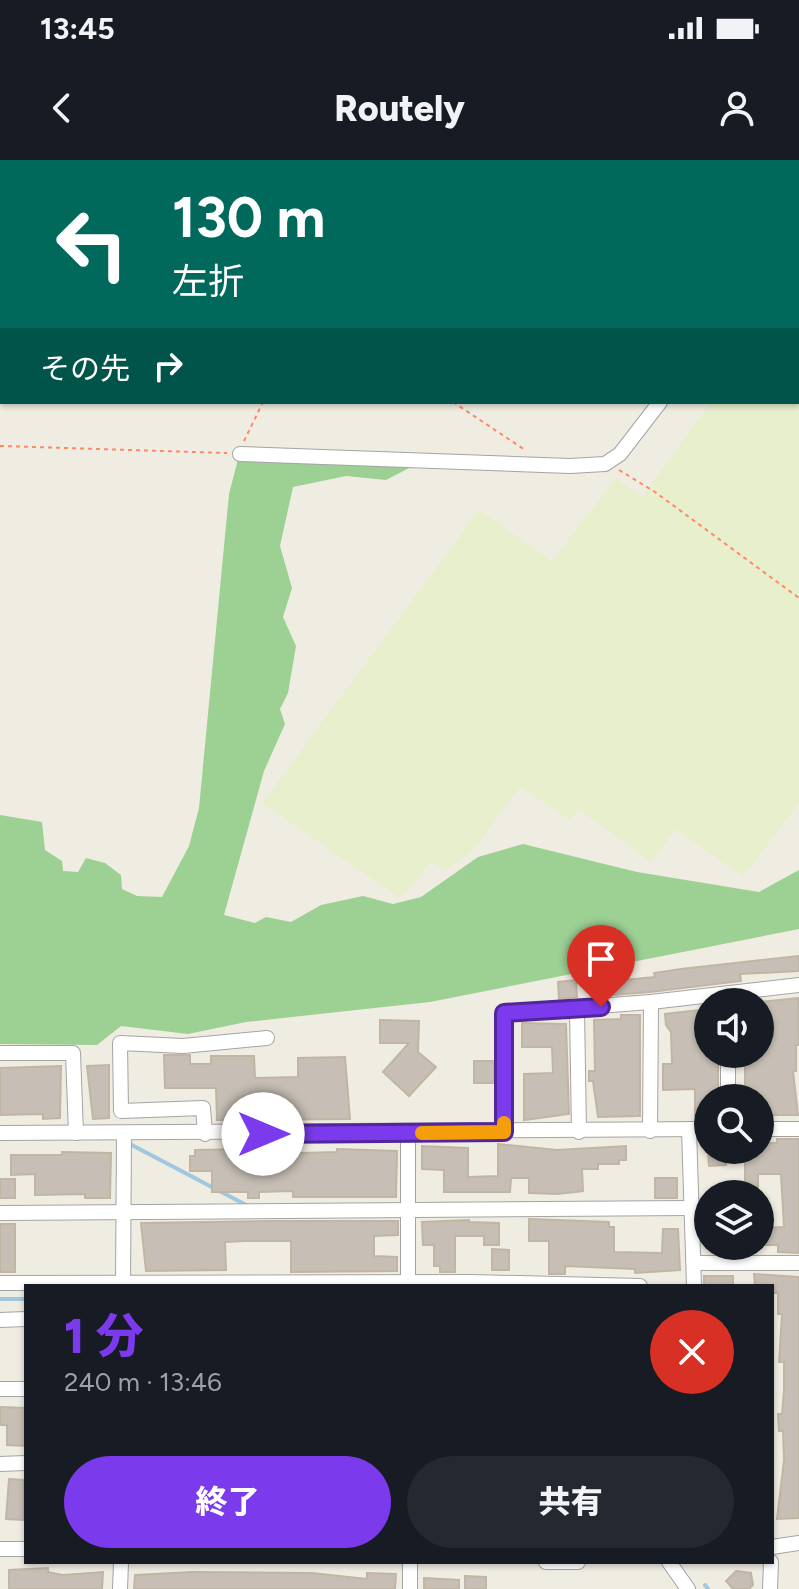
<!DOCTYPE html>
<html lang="ja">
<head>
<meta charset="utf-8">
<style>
  :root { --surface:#171b24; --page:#242831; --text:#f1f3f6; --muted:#9ea1a6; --accent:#7c3aed }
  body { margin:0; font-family:Figtree,"Noto Sans JP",sans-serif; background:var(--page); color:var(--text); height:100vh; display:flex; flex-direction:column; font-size:30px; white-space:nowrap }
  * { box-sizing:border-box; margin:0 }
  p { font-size:26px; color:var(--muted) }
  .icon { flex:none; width:44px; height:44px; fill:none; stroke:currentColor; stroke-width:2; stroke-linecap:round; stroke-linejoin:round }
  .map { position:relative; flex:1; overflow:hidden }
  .side { position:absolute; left:24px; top:1124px; width:750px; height:280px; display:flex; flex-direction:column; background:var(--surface); border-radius:0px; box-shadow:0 2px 6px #0004 }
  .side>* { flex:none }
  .guide { position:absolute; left:0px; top:0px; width:800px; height:244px; box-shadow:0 2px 6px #0004; background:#00695c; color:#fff; overflow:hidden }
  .fabs { position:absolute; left:694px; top:828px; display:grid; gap:16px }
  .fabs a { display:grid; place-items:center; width:80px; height:80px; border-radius:50%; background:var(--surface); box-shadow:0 2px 6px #0004; font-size:40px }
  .pin { position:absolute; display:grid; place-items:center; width:68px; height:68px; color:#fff; margin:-82px -34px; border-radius:50% 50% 50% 0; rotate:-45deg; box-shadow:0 0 8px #0007 }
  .pin .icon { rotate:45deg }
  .me { position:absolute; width:88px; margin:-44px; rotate:90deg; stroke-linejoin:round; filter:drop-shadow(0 0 6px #0008) }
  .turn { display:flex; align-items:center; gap:28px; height:168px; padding:0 40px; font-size:36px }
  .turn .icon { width:104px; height:104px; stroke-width:2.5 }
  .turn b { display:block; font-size:56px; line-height:68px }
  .then { display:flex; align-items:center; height:76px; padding:0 40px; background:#0003; gap:16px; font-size:30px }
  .round { display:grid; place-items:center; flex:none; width:84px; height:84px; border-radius:42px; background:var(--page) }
  .summary { display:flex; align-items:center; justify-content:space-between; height:136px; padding:0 40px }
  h1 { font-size:48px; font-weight:800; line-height:60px; color:var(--accent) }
  .action { display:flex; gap:16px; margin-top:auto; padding:16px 40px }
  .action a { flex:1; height:92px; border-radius:48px; background:var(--accent); color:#fff; font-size:32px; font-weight:800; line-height:92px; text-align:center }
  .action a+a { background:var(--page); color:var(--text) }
  .status { display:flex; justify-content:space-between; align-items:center; height:56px; padding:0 40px; background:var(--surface); direction:ltr }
  .status svg { height:22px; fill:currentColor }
  header { display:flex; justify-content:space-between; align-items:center; height:104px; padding:0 40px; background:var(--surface); font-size:36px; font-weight:800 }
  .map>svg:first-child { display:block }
  .farmland { fill:#e8efcc }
  .forest { fill:#9dd194 }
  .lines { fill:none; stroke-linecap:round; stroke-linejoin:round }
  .stream { stroke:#9fc8e0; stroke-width:4 }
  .building { fill:#c7bfb5; stroke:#c1b5a3; stroke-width:2 }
  .minor-casing { stroke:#a4a4a4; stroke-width:16 }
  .path { stroke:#ff8963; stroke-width:2; stroke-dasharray:4 4; stroke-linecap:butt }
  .minor { stroke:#fff; stroke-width:14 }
  .route-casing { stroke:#51269a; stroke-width:20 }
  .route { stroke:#7c3aed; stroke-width:14 }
  .slow { stroke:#f59e0b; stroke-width:14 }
</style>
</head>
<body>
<div class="status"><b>13:45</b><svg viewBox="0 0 49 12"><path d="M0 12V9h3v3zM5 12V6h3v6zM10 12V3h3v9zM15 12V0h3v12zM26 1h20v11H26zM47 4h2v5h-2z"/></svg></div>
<header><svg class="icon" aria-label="back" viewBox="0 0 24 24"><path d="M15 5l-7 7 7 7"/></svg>Routely<svg class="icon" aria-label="person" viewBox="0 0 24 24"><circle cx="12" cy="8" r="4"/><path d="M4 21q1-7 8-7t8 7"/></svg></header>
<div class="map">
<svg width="799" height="1429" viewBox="0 0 799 1429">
  <rect width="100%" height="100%" fill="#efece2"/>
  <polygon class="farmland" points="799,121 799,643 743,717 676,669 651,702 578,649 570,660 520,627 471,693 445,710 431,702 404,735 398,737 262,643 479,350 552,401 616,318 642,337 711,242 798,242"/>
  <polygon class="forest" points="238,299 413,306 386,320 346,316 293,327 280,386 292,428 283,457 296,486 288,533 280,549 285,564 264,611 224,755 255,763 266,757 291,762 321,745 363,736 393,744 421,737 478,697 523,684 637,712 759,732 799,710 799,769 430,842 246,862 188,874 121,866 97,885 0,884 0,655 42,662 45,690 62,701 63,711 78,712 86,698 105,703 121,715 122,729 137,736 162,737 189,686 199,648 229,334"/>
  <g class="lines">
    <g class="stream">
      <polyline points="128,983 248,1046"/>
      <polyline points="0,1139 26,1139"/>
      <polyline points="705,1425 708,1429"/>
    </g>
  </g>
  <g class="building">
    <polygon points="799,796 799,811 740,814 741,821 650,832 613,835 588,819 597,806 608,813 603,822 655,817 654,813 681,809"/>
    <polygon points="576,820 577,837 559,839 558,822"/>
    <polygon points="798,838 799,885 796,885 796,911 793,911 798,955 760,955 760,937 745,937 745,894 760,894 760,842"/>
    <polygon points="708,849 708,894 714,894 714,901 718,901 718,935 708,935 708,955 695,955 695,929 663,930 663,904 672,904 671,872 666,865 665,854"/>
    <polygon points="621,855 640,855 640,956 598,957 593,921 589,921 589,911 595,911 594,860 621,859"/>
    <polygon points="380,860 419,861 418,892 436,907 409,936 383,912 409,883 380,883"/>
    <polygon points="522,863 566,864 569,954 524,960 524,914 553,913 552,887 522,887"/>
    <polygon points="164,895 190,895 190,904 211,904 211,896 254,896 255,918 298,917 298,898 345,897 350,959 217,960 216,928 165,928"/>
    <rect x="474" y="901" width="20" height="22"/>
    <polygon points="109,905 109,958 93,959 87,906"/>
    <polygon points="61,906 60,958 43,959 43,954 0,955 0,908"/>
    <polygon points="777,979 799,979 799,1093 778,1092 778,1085 760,1085 760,1068 784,1067 781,1014 758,1014 758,1034 745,1034 745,990 760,990 760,983 777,983"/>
    <polygon points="498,984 557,990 626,986 626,1000 619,1000 619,1004 598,1004 598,1009 582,1009 583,1031 557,1034 529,1033 529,1018 511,1018 510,1032 444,1032 444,1010 422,1009 422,986 468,988 468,1017 498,1016"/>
    <polygon points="300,988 300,993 337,992 337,989 397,991 396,1037 293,1037 293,1031 259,1032 259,1038 248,1038 248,1032 212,1032 212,1011 190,1011 190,996 195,996 195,990"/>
    <polygon points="708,990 726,990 726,1005 709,1006"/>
    <polygon points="62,992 111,993 110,1038 85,1038 85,1034 35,1035 35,1014 11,1015 11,995 62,995"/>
    <rect x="655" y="1018" width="22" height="20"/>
    <rect x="0" y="1019" width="15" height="19"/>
    <polygon points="529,1059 609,1062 609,1067 614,1067 614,1092 662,1093 663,1069 678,1069 680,1110 635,1113 635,1109 565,1106 565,1114 549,1114 549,1081 529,1081"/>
    <polygon points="469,1060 469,1062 499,1063 499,1085 484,1085 484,1076 455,1076 455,1112 440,1112 440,1106 434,1106 434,1085 423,1085 422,1062"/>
    <polygon points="272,1061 398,1061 398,1075 374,1076 374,1096 397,1097 397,1111 291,1112 291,1081 244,1081 225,1082 226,1110 146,1111 141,1063"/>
    <rect x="0" y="1064" width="15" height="48"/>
    <polygon points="492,1089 509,1090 509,1110 492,1110"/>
    <polygon points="754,1114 799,1117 799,1358 777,1359 784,1300 783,1271 779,1271 778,1254 782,1254 784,1230 784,1202 779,1202 782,1154 778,1154 778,1133 774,1133 774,1126 755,1126"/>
    <rect x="704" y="1116" width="29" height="10"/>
    <polygon points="0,1247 26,1248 26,1286 7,1285 7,1265 0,1265"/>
    <polygon points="9,1319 24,1320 24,1360 6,1359"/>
    <polygon points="48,1408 48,1412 63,1415 103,1412 102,1429 9,1429 9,1410"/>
    <polygon points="736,1411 751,1413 753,1425 749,1429 733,1429 726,1421"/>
    <polygon points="192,1412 312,1413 367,1419 367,1413 396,1414 395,1429 134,1429 135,1415"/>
    <polygon points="465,1416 486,1417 486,1429 465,1429"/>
    <polygon points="424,1418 459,1420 459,1429 424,1429"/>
  </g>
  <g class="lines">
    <g class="minor-casing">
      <g id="minor">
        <polyline points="798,59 799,58"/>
        <polyline points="240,294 570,306 605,304 620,294 660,242"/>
        <polyline points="577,849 579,972"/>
        <polyline points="0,893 73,893 76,973"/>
        <polyline points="728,894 728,938"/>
        <polyline points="689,969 694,1126"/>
        <polyline points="760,969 799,969"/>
        <polyline points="650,971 651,842"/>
        <polyline points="504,972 504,853 651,842 799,825"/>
        <polyline points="0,973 708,969"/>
        <polyline points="408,973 408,1126"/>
        <polyline points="205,974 203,948 121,951 120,883 183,886 267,878"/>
        <polyline points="0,1053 692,1048"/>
        <polyline points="694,1103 799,1103"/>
        <polyline points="0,1123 471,1122 640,1126"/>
        <polyline points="123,1126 124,974"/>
        <polyline points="0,1160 26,1159"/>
        <polyline points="0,1229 26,1229"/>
        <polyline points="0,1304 26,1303"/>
        <polyline points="772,1387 799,1383"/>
        <polyline points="0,1389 26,1389"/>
        <polyline points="546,1402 578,1402"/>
        <polyline points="669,1402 688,1429"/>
        <polyline points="120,1429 121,1402"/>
        <polyline points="410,1429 410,1402"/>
        <polyline points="770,1429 771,1402"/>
      </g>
    </g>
    <g class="path">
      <polyline points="751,0 754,2"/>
      <polyline points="424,2 426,0"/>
      <polyline points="798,33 799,34"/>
      <polyline points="453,242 525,290"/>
      <polyline points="244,281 263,242"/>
      <polyline points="0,286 227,293"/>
      <polyline points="619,310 655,332 799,438"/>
    </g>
    <use href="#minor" class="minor"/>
  </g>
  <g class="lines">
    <g class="route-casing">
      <polyline id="route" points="263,974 504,972 504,853 601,847"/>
    </g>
    <use href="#route" class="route"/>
    <polyline class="slow" points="422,973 504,972 504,963"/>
  </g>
</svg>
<div class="fabs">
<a><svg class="icon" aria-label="sound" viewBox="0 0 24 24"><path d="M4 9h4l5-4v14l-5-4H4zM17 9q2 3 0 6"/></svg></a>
<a><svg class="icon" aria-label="search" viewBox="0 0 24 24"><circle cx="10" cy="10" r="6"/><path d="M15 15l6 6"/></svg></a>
<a><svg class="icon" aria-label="layers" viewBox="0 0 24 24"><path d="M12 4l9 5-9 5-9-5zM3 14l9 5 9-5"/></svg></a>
</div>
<div class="pin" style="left:601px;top:847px;background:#d93025"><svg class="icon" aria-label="arrive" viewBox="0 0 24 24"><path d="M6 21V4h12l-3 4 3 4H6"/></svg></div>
<svg class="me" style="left:263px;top:974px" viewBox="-20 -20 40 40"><circle r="19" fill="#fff"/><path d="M0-13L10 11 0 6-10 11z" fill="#7c3aed"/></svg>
<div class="guide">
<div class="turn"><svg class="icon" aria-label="left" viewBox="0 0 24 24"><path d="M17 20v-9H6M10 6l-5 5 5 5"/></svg><div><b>130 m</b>左折</div></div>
<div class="then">その先<svg class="icon" aria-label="right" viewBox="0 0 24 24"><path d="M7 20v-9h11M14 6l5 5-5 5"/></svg></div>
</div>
<section class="side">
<div class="summary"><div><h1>1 分</h1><p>240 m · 13:46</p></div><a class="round" style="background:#d93025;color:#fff"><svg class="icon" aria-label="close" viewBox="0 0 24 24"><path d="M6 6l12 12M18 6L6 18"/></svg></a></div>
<div class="action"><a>終了</a><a>共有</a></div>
</section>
</div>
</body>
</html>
